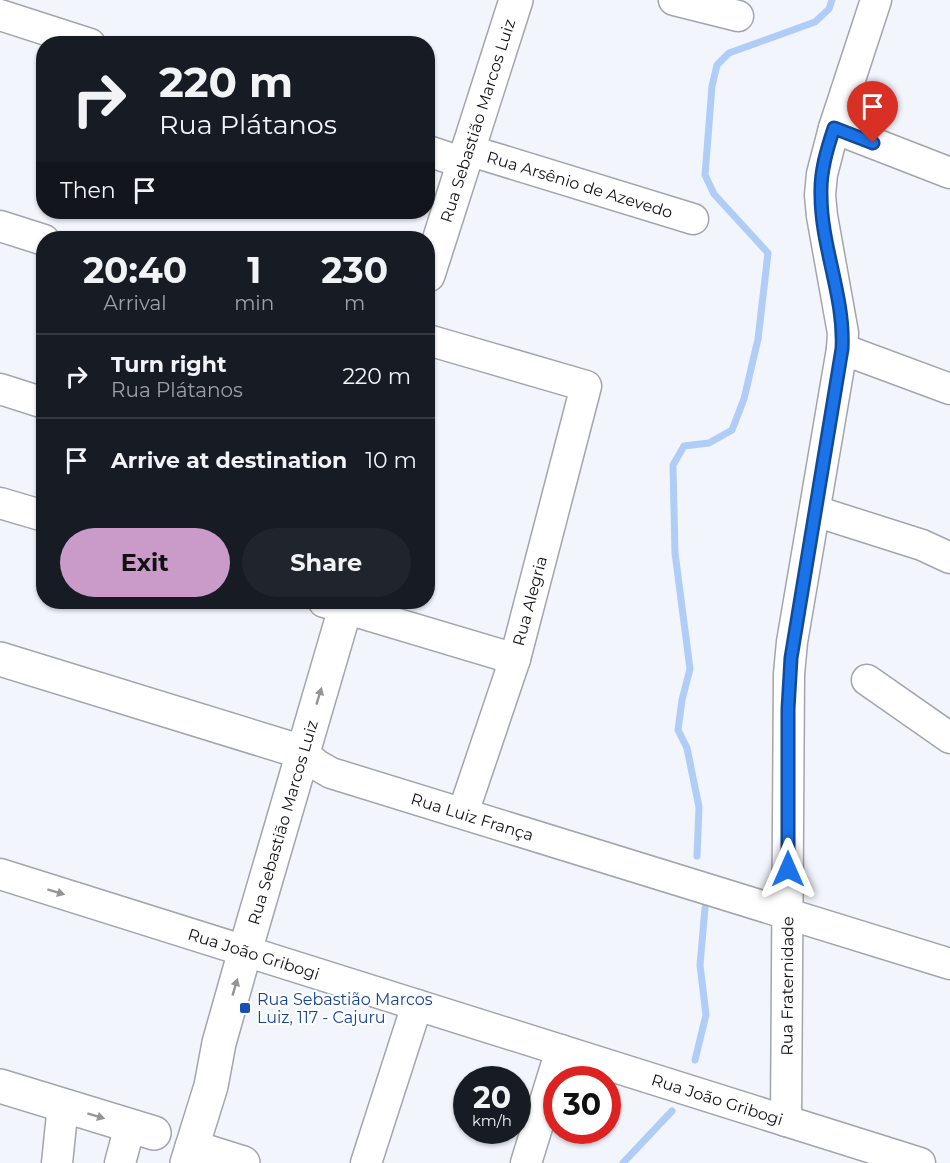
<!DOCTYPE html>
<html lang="en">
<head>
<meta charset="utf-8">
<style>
  :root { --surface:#171b24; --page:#20242c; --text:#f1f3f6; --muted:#9ea1a6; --line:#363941; --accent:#ca9bc9 }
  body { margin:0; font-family:Montserrat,sans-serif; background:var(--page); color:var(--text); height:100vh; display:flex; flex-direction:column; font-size:22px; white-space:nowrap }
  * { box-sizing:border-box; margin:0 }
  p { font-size:20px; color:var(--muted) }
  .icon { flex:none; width:33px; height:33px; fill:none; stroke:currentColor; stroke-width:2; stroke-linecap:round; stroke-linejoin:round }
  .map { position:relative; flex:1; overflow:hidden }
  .side { position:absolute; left:36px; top:231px; width:399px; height:378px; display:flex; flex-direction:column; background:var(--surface); border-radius:24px; box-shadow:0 2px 4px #0004 }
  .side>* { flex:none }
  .top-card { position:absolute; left:36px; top:36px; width:399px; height:183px; border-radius:24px; box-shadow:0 2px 4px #0004; background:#171b24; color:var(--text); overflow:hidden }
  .speed { position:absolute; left:453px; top:1066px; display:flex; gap:12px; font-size:30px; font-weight:700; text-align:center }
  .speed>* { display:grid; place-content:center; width:78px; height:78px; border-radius:50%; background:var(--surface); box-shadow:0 2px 4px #0004; line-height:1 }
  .speed small { font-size:15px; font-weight:400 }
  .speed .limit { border:9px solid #d22; background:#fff; color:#111 }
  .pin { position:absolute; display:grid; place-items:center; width:51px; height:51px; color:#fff; margin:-62px -26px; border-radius:50% 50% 50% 0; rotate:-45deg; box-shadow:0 0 6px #0007 }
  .pin .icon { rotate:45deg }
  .me { position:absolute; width:66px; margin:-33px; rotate:0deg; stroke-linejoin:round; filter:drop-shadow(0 0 4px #0008) }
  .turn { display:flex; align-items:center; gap:21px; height:126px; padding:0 24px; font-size:27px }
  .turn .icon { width:78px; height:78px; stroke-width:2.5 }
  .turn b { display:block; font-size:42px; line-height:51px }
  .then { display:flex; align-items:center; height:57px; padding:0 24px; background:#0003; gap:12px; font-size:22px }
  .eta { display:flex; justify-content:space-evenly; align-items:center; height:102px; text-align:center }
  .eta b { font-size:36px; font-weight:700; line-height:42px }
  .button { display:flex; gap:12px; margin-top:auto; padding:12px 24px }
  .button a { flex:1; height:69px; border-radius:36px; background:var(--accent); color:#111; font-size:24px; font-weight:700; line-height:69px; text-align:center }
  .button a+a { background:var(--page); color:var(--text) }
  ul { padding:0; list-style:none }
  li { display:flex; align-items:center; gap:18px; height:84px; padding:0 24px; border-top:2px solid var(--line) }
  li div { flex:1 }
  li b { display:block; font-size:22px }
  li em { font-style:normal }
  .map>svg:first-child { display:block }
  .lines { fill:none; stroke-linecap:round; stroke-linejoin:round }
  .stream { stroke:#afcdf6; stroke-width:7 }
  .minor-casing { stroke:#a2a5ab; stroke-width:33 }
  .major-casing { stroke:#a2a5ab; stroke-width:36 }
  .minor { stroke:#fff; stroke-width:30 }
  .major { stroke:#fff; stroke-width:33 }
  .oneway { fill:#949596 }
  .route-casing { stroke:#114b97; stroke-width:15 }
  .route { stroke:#1a73e8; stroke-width:10 }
  .transit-dot { fill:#1a4fb4; stroke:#fff; stroke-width:2 }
  .labels { text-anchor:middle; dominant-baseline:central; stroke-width:4.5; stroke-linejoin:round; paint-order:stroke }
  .street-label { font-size:16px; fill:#121315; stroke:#fff }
  .transit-label { font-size:16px; fill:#164399; stroke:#fff; text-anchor:start }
</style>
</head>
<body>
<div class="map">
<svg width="950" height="1163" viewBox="0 0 950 1163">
  <rect width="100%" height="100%" fill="#f2f5fc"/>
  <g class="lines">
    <g class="stream">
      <polyline points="697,856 699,807 687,748 678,730 682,700 690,669 675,553 673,465 684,446 709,443 732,430 744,399 758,339 768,253 714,194 705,175 712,86 717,65 729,53 815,22 829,9 832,0"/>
      <polyline points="695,1060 706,1015 700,965 705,908"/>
      <polyline points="623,1163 672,1111"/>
    </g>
    <g class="minor-casing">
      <g id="minor">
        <polyline points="674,0 738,16"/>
        <polyline points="0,15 90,44"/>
        <polyline points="834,128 950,173"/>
        <path id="s1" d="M468 150 693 219"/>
        <polyline points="428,151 464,163"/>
        <polyline points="0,226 44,240"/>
        <polyline points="428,340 586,386 515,659 463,813"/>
        <polyline points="842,349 950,389"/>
        <polyline points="0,389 44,403"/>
        <polyline points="0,503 44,516"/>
        <polyline points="815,511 922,545 950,558"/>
        <polyline points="324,602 515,659"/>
        <polyline points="867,680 950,738"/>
        <path id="s2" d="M302 752 317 765 331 773 950 964"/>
        <path id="s3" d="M0 874 920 1163"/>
        <path id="s4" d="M786 1121 789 674 792 642 842 349 843 333 822 216 820 195 822 174 834 128 876 0"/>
        <polyline points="57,1163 63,1105"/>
        <polyline points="120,1163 130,1126"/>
        <polyline points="366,1163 417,1005"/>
        <polyline points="526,1163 561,1050"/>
      </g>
    </g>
    <g class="major-casing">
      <g id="major">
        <path id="s5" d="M428 275 516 0"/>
        <polyline points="0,659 302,752"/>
        <polyline points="0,1086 154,1133"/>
        <polyline points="192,1147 243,1163"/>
        <path id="s6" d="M187 1163 211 1086 219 1043 245 951 347 602"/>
      </g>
    </g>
    <use href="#minor" class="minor"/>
    <use href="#major" class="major"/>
  </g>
  <defs><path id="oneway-solid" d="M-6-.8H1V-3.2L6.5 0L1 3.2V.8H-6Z" transform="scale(1.5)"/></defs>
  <g class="oneway">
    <use href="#oneway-solid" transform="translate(319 696) rotate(-73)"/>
    <use href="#oneway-solid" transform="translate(56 892) rotate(17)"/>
    <use href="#oneway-solid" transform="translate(235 987) rotate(-74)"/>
    <use href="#oneway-solid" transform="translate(96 1116) rotate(17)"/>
  </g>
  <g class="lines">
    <g class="route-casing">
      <path id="route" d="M788 869V709L791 658 842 349C845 297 821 247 821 195 820 172 827 149 834 128L873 143"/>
    </g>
    <use href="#route" class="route"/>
  </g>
  <rect class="transit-dot" x="239" y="1002" width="12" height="12" rx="3"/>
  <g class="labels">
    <g class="street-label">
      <text stroke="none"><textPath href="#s5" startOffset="162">Rua Sebastião Marcos Luiz</textPath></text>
      <text stroke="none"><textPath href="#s1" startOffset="117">Rua Arsênio de Azevedo</textPath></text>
      <text transform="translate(530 601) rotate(-75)">Rua Alegria</text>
      <text stroke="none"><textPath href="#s2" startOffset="184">Rua Luiz França</textPath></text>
      <text stroke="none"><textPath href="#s6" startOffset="354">Rua Sebastião Marcos Luiz</textPath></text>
      <text stroke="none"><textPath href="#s3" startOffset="266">Rua João Gribogi</textPath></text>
      <text stroke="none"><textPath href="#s4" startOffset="135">Rua Fraternidade</textPath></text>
      <text stroke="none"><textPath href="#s3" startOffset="752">Rua João Gribogi</textPath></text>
    </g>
    <g class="transit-label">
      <text x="257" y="999">Rua Sebastião Marcos<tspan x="257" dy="18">Luiz, 117 - Cajuru</tspan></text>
    </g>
  </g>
</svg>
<div class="speed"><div>20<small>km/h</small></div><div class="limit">30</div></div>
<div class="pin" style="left:873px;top:143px;background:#d93025"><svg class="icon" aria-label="arrive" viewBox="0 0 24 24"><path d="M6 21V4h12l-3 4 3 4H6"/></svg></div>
<svg class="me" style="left:788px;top:869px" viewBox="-20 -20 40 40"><path d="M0-17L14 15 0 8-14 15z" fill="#1a73e8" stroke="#fff" stroke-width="4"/></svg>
<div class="top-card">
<div class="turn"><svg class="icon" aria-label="right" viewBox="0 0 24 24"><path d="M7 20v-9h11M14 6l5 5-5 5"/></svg><div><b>220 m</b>Rua Plátanos</div></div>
<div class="then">Then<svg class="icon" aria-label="arrive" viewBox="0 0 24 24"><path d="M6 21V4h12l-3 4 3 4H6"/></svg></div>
</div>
<section class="side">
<div class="eta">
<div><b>20:40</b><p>Arrival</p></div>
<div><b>1</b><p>min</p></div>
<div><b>230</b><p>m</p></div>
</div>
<ul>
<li><svg class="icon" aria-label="right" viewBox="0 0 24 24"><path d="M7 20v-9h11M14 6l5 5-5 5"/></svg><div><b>Turn right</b><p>Rua Plátanos</p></div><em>220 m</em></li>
<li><svg class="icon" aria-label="arrive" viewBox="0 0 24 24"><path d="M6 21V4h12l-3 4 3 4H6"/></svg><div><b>Arrive at destination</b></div><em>10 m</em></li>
</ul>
<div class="button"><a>Exit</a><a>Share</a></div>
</section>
</div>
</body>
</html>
